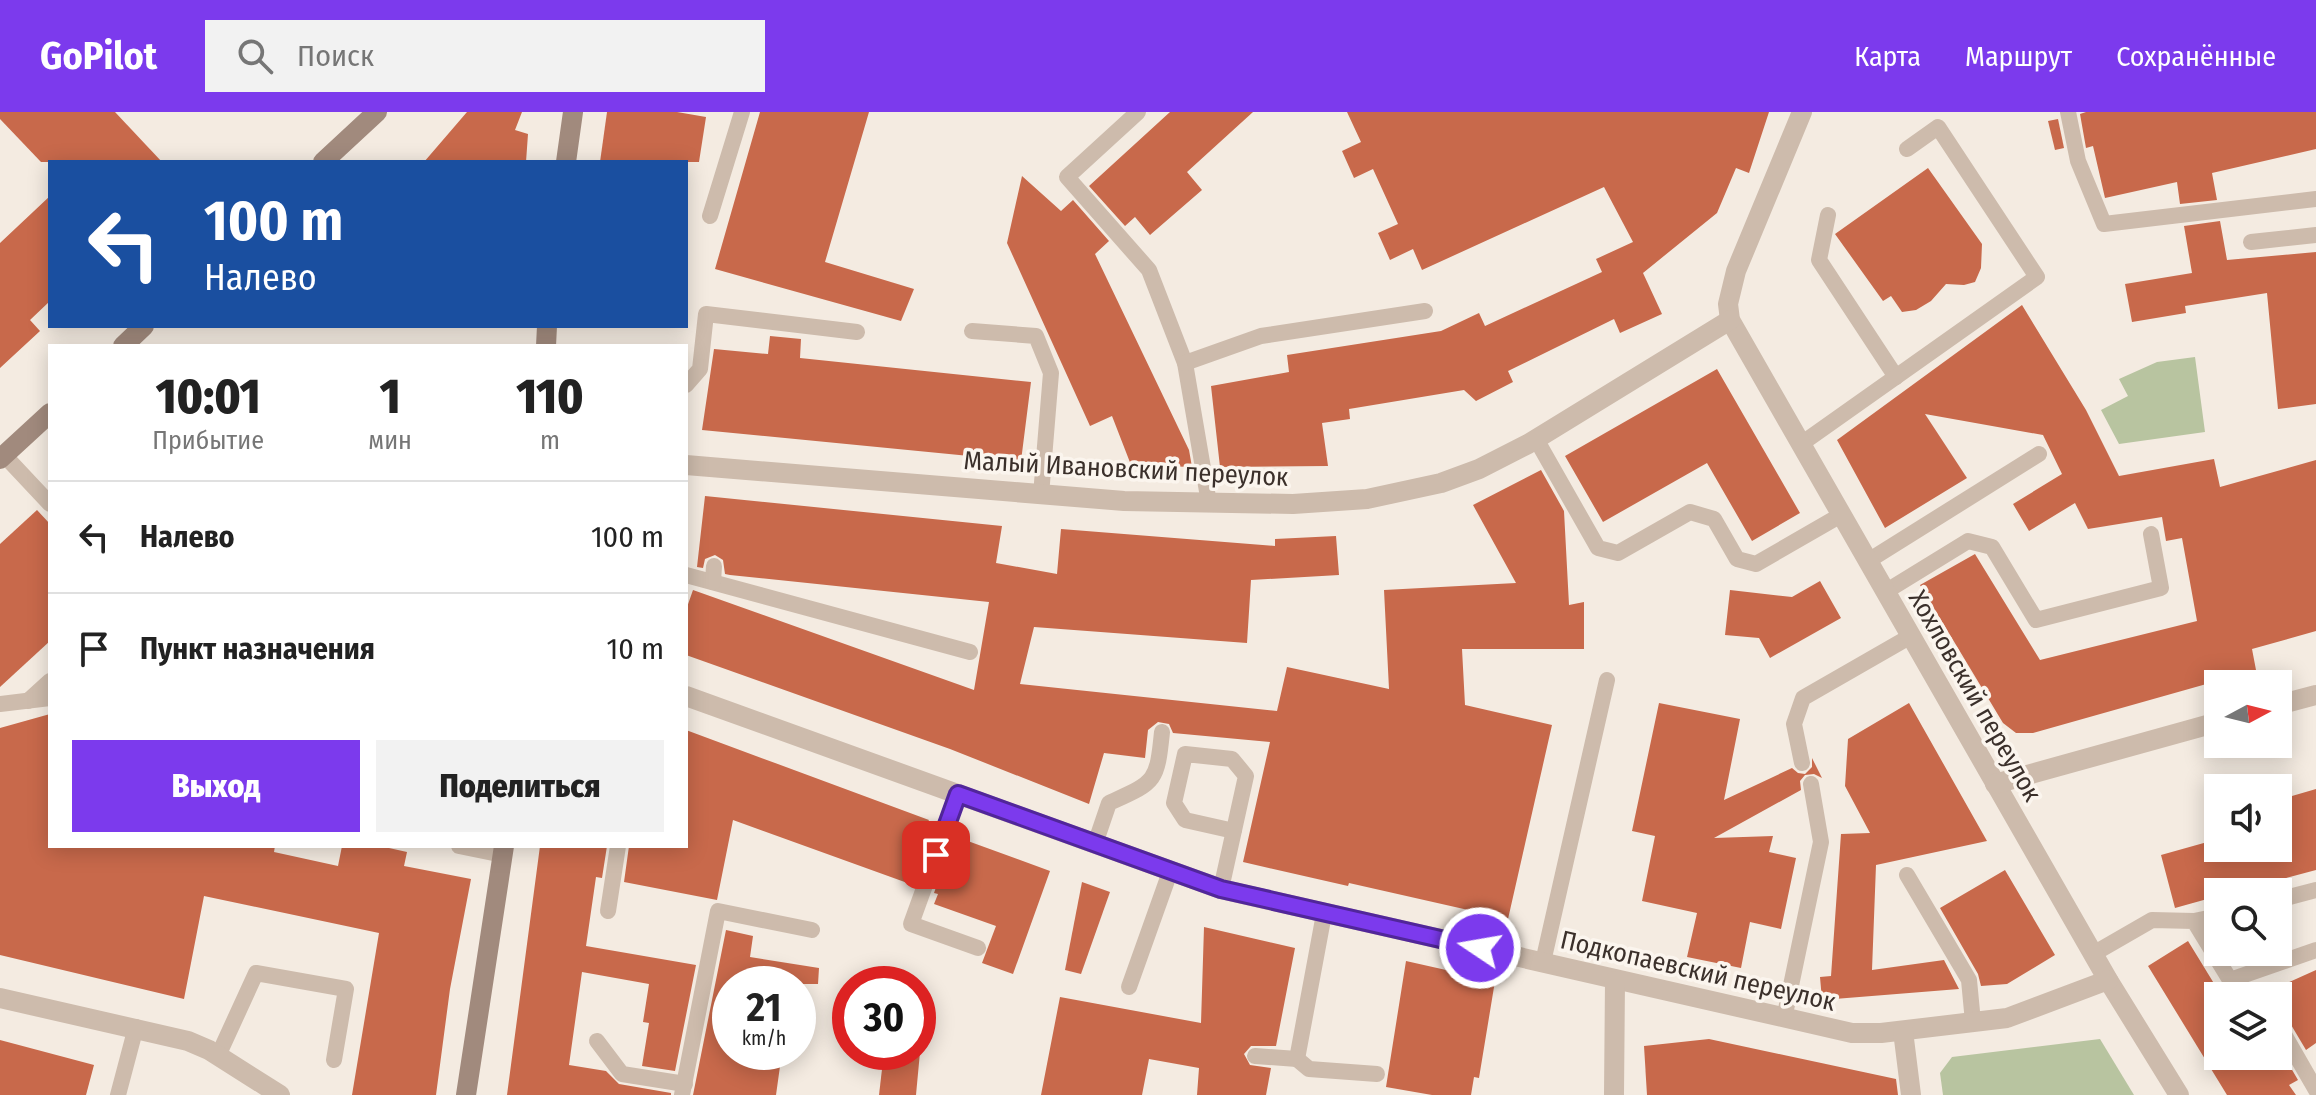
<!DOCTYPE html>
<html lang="ru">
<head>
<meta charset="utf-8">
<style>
  :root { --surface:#fff; --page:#f2f2f2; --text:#222; --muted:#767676; --line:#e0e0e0; --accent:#7c3aed }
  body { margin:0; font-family:"Fira Sans Condensed",sans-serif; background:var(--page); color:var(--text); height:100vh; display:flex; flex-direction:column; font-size:30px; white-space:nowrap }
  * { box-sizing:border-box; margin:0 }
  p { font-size:26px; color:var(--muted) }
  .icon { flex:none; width:44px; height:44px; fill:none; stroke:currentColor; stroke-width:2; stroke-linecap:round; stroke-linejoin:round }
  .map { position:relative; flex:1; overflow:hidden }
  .sheet { position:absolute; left:48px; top:232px; width:640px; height:504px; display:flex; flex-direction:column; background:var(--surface); border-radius:0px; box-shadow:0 4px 20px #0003 }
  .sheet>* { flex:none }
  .guide { position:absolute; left:48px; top:48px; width:640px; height:168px; border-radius:0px; box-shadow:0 4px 20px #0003; background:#1a4fa0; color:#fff; overflow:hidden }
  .needle { width:52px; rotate:83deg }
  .controls { position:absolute; left:2204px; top:558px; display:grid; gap:16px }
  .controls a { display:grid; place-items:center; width:88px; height:88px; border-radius:0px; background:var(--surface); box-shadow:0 4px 20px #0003; font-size:40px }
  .speed { position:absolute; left:712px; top:854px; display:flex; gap:16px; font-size:40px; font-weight:700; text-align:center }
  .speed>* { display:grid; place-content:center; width:104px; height:104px; border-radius:50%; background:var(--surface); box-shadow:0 4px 20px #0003; line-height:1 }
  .speed small { font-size:20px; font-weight:400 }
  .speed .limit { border:12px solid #d22; background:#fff; color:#111 }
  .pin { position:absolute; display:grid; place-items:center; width:68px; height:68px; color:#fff; margin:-34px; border-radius:16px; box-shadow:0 4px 12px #0006 }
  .me { position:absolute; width:88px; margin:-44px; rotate:282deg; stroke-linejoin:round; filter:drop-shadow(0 0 6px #0008) }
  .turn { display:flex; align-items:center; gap:28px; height:168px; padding:0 24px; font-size:36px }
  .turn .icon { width:104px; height:104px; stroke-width:2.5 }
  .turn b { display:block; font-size:56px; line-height:68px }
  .eta { display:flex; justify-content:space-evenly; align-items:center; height:136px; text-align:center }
  .eta b { font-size:48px; font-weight:800; line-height:56px }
  .primary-button { display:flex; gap:16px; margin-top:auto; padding:16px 24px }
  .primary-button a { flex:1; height:92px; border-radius:0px; background:var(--accent); color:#fff; font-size:32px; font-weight:800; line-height:92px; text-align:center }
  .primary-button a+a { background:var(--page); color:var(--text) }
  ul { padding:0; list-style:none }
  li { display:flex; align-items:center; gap:24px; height:112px; padding:0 24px; border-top:2px solid var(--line) }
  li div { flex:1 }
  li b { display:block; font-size:30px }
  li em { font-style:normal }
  header { display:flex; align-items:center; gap:48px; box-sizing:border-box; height:112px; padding:0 40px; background:var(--accent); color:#fff }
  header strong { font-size:38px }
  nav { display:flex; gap:44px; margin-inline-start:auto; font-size:28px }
  .search { width:560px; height:72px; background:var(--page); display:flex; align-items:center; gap:20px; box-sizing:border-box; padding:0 28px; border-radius:0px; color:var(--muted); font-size:30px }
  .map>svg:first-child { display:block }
  .green { fill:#b8c4a0 }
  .building { fill:#c8694b }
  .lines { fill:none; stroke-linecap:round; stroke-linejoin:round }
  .lane { stroke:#cdbbac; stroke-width:16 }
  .street { stroke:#cdbbac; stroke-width:20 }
  .secondary { stroke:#a18a7d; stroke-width:20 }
  .route-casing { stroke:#51269a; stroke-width:20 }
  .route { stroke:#7c3aed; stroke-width:14 }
  .labels { text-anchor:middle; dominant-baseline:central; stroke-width:7; stroke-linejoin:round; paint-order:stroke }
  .street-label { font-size:26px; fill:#3b302b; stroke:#fbf5ee }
</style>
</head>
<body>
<header>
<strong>GoPilot</strong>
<div class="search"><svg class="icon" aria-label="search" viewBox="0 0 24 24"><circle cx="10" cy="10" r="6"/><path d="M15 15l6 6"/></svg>Поиск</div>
<nav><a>Карта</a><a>Маршрут</a><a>Сохранённые</a></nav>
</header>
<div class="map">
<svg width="2316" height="983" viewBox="0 0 2316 983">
  <rect width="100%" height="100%" fill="#f4ebe1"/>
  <g class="green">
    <polygon points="2195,245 2205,320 2119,332 2101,298 2128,284 2119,267 2157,250"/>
    <polygon points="2100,927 2134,983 1943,983 1940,961 1952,945"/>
  </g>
  <g class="building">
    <polygon points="0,0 115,0 162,50 41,50 0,7"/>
    <polygon points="467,0 522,0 515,18 528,22 526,50 424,50"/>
    <polygon points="607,0 677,0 706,5 699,50 600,50"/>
    <polygon points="760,0 869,0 825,150 914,177 901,209 715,157"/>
    <polygon points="1170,0 1253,0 1187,60 1202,78 1150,123 1135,105 1125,114 1089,74"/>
    <polygon points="1347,0 1769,0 1749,61 1736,56 1717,101 1643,161 1662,202 1620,221 1614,207 1508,259 1513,270 1476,289 1464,278 1349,297 1350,307 1322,311 1328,354 1220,355 1211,274 1289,260 1287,243 1441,219 1479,201 1485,214 1602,160 1596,147 1633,130 1604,75 1422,158 1413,137 1390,148 1378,121 1398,112 1373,57 1354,66 1342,39 1361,30"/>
    <polygon points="2086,0 2316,0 2316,37 2212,61 2217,88 2180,92 2177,70 2105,86 2093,34 2086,36 2080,2"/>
    <polygon points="2058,7 2064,36 2055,38 2048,9"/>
    <polygon points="1928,56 1982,132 1981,156 1975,170 1964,173 1946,172 1931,189 1916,198 1902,200 1891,184 1883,189 1835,122"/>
    <polygon points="1022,64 1061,99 1073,88 1109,129 1095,142 1189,338 1192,355 1131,353 1112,304 1090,314 1007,131"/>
    <polygon points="50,84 50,189 30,208 40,219 0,256 0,131"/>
    <polygon points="2220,109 2227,148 2316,140 2316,292 2278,297 2267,181 2185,194 2186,201 2132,210 2125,172 2192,161 2184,114"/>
    <polygon points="2022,193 2086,298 2119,364 2214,347 2220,375 2316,348 2316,519 2252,537 2256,558 2033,621 2016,621 2003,611 1920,473 1975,442 2040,548 2197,509 2182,426 2166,429 2162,405 2088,417 2075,391 2029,419 2013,392 2062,362 2043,323 1925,302 1967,366 1885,416 1837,328"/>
    <polygon points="770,224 801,227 800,246 1031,270 1021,349 702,318 714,237 768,242"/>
    <polygon points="1717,257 1800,401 1752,429 1707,351 1603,410 1565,344"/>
    <polygon points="1541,358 1564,399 1569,493 1584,490 1584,537 1462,537 1465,593 1552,613 1508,807 1349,771 1348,774 1243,750 1270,630 1173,621 1169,612 1158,610 1148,618 1145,646 1104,641 1089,692 950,637 686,543 686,498 693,478 974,578 989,490 730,463 725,462 723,448 715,443 705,447 703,456 697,455 705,384 1002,414 996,451 1057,462 1061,417 1275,434 1275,427 1336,424 1339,463 1251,468 1247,531 1034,515 1020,572 1277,599 1287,555 1389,577 1384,478 1516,471 1473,393"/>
    <polygon points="37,398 50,412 50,529 0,575 0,432"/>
    <polygon points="1820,469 1841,506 1770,546 1759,526 1725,523 1730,478 1792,485"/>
    <polygon points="1659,591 1740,607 1724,688 1792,656 1798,661 1805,662 1812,655 1812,646 1822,666 1814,662 1805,663 1800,669 1801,678 1714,726 1773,724 1769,740 1796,746 1781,817 1750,810 1741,856 1687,845 1697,801 1642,789 1655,724 1632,719"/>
    <polygon points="1909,591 1987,729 1876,753 1872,858 1944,848 1959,877 1822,888 1820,865 1831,864 1841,722 1870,721 1845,674 1848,627"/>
    <polygon points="50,602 50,734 275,734 274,740 338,754 342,734 380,734 407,740 404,754 471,767 450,877 436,983 352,983 379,821 204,784 184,887 0,843 0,616"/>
    <polygon points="686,618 929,708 926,714 934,717 913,773 733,708 717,788 624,770 629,734 686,734"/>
    <polygon points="2316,677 2316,758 2233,780 2218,780 2218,784 2175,796 2161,743 2218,727 2218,736 2278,736 2278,688"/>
    <polygon points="954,724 1050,759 1013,862 982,851 996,814 934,792 938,782 934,781"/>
    <polygon points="540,734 607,734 602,766 596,765 586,834 696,853 675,959 642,954 649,911 643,910 649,872 582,860 569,953 606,959 619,972 671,981 671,983 507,983"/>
    <polygon points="2005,758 2055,843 2007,872 1981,874 1978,862 1940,796"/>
    <polygon points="1082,770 1110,780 1081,862 1065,858"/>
    <polygon points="1204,815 1295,836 1276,934 1251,934 1244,942 1250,953 1271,956 1266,983 1197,983 1199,956 1149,947 1142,983 1041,983 1060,885 1201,911"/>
    <polygon points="726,818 753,824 750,845 819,856 818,872 730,872 730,940 782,940 776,983 693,983"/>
    <polygon points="2188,829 2218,878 2218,944 2278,944 2278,934 2298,968 2289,973 2296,983 2227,983 2148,854"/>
    <polygon points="1406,849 1495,869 1479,966 1474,965 1471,983 1432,983 1386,975"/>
    <polygon points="2316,858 2316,931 2306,938 2287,906 2278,901 2278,875"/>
    <polygon points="1709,927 1896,967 1898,983 1647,983 1644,934"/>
    <polygon points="0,928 94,953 86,983 0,983"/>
    <polygon points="884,940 920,940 916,983 879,983"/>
  </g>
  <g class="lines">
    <g class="lane">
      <polyline points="1138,0 1067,65 1149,158 1185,251 1209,391"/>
      <polyline points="2068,0 2078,49 2104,112 2316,87"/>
      <polyline points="1828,103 1819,148 1896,265"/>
      <polyline points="710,104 742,0"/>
      <polyline points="2251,130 2316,123"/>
      <polyline points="972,219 1036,224 1051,261 1041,383"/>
      <polyline points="1185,251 1261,224 1425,199"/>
      <polyline points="686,273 700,257 706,202 857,220"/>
      <polyline points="1536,327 1598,436 1618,441 1690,400 1714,407 1737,447 1756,452 1841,403"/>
      <polyline points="1801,332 2037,165 1938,15 1907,37"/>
      <polyline points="4,343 50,392"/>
      <polyline points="1868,449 2039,342"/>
      <polyline points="686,463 970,540"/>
      <polyline points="713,470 714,454"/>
      <polyline points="1885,480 1968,429 1992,435 2036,508 2161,476 2151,422"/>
      <polyline points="28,589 50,569"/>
      <polyline points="0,592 50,586"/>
      <polyline points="1802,651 1794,612 1803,586 1911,524"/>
      <polyline points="958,682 911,812 978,836"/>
      <path d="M1095 732 1109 691C1155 670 1157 671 1162 620"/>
      <polyline points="459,734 503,743"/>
      <polyline points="1907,763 1969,868 1973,910"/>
      <polyline points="1221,777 1246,664 1232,647 1185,642 1174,691 1185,708 1234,719"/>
      <polyline points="2278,788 2316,778"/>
      <polyline points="608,799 618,734"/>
      <polyline points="2194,809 2218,804"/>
      <polyline points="2093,842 2152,808 2194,809 2230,868 2253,884"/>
      <polyline points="1543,850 1607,568"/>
      <polyline points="2230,868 2316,838"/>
      <polyline points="1129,875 1170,760"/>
      <polyline points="1784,907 1821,730 1811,672"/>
      <polyline points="2278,912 2316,978"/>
      <polyline points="597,929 622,962 685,972"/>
      <polyline points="218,944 256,861 346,877 334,948"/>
      <polyline points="1255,944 1297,947 1324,802"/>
      <polyline points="1297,947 1309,957 1377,962"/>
      <polyline points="118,983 136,915"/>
      <polyline points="682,983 718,799 812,818"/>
    </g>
    <g class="street">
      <polyline points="1802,0 1736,159 1728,192 1730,208 2108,868 2179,983"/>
      <polyline points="686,353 1124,389 1293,392 1367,387 1441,371 1479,357 1528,332 1730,208"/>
      <polyline points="686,584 1221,777 1852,921 1881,921 2007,906 2108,868"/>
      <polyline points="2278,593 2316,583"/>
      <polyline points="1995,672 2218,610"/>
      <polyline points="0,886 188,929 209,938 280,983"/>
      <polyline points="1903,919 1911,983"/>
      <polyline points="1614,983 1615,869"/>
    </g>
    <g class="secondary">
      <polyline points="323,50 377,0"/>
      <polyline points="566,50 573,0"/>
      <polyline points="123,234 144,214"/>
      <polyline points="546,234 547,214"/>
      <polyline points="0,347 50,301"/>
      <polyline points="466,983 504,734"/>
    </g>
  </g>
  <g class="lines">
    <g class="route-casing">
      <polyline id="route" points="936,743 958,682 1221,777 1480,836"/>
    </g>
    <use href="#route" class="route"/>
  </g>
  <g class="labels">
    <g class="street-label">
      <text transform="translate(1126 357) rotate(3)">Малый Ивановский переулок</text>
      <text transform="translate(1975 584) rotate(60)">Хохловский переулок</text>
      <text transform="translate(1698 859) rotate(13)">Подкопаевский переулок</text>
    </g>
  </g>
</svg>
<div class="controls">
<a><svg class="needle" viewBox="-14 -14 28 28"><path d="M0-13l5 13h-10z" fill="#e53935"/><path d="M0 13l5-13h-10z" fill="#767676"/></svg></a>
<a><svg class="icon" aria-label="sound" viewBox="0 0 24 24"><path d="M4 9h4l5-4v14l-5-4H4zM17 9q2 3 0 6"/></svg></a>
<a><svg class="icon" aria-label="search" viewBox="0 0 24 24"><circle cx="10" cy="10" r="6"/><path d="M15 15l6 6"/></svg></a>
<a><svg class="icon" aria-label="layers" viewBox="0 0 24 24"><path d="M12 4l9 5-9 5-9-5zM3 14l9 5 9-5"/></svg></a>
</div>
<div class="speed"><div>21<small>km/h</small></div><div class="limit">30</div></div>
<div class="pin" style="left:936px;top:743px;background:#d93025"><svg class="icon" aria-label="arrive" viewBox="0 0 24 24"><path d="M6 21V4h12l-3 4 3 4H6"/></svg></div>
<svg class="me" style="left:1480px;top:836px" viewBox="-20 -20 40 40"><circle r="17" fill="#7c3aed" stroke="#fff" stroke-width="3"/><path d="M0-11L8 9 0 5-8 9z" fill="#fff"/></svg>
<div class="guide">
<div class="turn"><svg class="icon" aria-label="left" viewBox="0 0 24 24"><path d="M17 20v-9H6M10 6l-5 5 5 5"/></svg><div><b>100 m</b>Налево</div></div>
</div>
<section class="sheet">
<div class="eta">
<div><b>10:01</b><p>Прибытие</p></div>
<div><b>1</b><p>мин</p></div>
<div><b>110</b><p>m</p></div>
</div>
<ul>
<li><svg class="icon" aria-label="left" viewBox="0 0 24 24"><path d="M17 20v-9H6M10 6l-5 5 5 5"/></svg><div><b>Налево</b></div><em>100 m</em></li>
<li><svg class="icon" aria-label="arrive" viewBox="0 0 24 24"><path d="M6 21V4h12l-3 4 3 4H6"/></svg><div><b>Пункт назначения</b></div><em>10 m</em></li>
</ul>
<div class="primary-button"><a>Выход</a><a>Поделиться</a></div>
</section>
</div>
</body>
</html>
